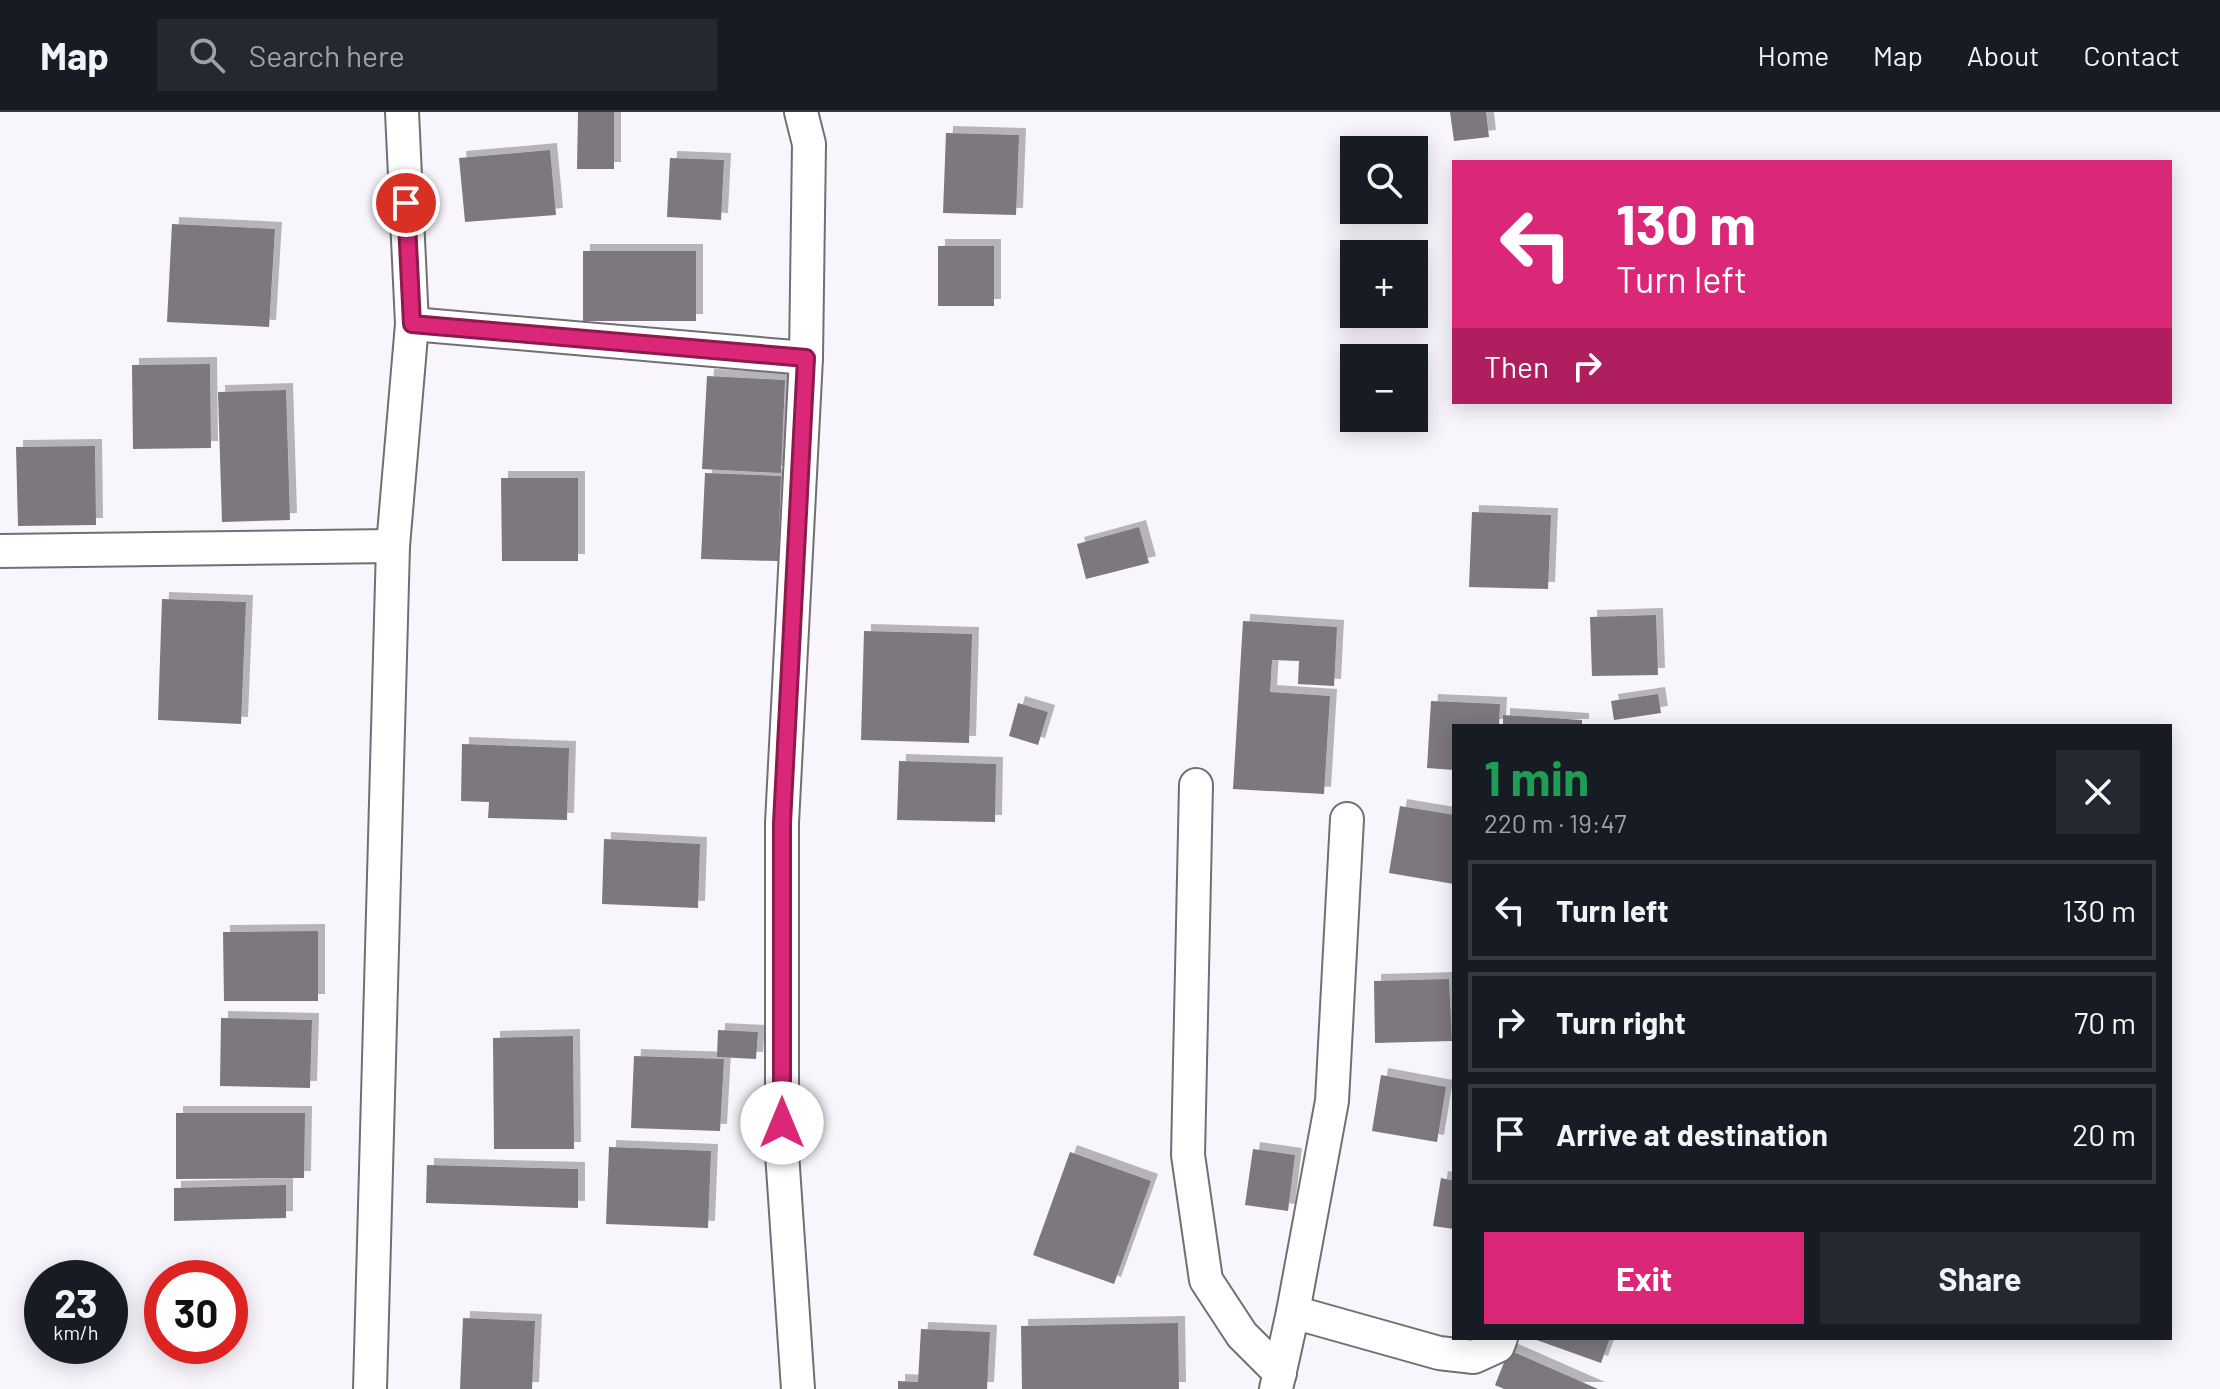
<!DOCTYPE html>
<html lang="en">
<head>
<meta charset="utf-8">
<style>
  :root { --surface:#171b24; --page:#242831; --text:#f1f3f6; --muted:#9ea1a6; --line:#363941; --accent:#db2777 }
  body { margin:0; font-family:Barlow,sans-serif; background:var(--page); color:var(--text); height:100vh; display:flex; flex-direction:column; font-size:30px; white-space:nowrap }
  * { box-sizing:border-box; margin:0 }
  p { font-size:26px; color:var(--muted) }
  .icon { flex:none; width:44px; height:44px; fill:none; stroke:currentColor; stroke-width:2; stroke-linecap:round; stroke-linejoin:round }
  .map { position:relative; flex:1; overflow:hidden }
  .panel { position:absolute; left:1452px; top:612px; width:720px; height:616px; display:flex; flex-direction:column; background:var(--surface); border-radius:0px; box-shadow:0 4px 20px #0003 }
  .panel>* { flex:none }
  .hud { position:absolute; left:1452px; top:48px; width:720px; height:244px; border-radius:0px; box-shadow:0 4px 20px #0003; background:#db2777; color:#fff; overflow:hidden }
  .buttons { position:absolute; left:1340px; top:24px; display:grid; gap:16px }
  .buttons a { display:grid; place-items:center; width:88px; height:88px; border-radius:0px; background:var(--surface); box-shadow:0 4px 20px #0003; font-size:40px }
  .speed { position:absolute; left:24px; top:1148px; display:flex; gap:16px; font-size:40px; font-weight:700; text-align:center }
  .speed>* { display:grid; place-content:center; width:104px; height:104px; border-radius:50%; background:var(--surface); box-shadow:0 4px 20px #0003; line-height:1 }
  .speed small { font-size:20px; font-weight:400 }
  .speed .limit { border:12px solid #d22; background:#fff; color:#111 }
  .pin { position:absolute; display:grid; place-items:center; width:68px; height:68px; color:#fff; margin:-34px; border:4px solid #fff; border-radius:50%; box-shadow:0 2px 8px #0007 }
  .me { position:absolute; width:88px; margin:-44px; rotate:0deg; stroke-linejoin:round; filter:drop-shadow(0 0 6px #0008) }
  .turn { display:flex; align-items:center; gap:28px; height:168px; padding:0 32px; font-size:36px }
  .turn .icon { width:104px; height:104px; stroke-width:2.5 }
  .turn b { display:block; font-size:56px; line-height:68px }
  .then { display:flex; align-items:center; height:76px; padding:0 32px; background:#0003; gap:16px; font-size:30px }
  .round { display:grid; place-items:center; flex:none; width:84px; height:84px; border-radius:0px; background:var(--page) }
  .summary { display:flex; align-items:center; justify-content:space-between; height:136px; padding:0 32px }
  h1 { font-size:48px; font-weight:700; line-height:60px; color:#1e9e55 }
  .primary-button { display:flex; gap:16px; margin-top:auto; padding:16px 32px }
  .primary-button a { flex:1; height:92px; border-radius:0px; background:var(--accent); color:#fff; font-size:32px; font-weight:700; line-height:92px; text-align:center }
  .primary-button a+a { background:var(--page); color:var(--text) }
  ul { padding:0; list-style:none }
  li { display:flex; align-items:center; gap:24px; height:100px; margin:0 16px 12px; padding:0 16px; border:4px solid var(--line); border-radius:0px }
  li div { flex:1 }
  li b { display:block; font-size:30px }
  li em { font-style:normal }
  header { display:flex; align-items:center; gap:48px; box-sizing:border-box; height:112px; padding:0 40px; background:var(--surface); border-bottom:2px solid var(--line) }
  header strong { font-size:38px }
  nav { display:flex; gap:44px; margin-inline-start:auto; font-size:28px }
  .search { width:560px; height:72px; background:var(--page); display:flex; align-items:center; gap:20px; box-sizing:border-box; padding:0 28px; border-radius:0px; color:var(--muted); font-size:30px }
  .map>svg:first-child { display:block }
  .building { fill:#7b787e; filter:url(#shadow) }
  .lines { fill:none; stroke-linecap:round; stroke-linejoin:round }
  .minor-casing { stroke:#716e74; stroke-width:36 }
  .minor { stroke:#fff; stroke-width:32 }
  .route-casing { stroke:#8e194d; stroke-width:20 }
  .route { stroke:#db2777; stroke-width:14 }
</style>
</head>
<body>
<header>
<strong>Map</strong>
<div class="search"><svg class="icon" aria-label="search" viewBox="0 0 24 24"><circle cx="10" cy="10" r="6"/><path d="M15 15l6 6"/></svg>Search here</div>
<nav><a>Home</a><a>Map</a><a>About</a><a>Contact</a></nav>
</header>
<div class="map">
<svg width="2220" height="1277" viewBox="0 0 2220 1277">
  <defs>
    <filter id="shadow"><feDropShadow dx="7" dy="-7" stdDeviation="0" flood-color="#0004"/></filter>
  </defs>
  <rect width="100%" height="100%" fill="#f9f5fc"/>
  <g class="building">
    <polygon points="578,0 614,0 614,57 577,57"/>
    <polygon points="1450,0 1486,0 1489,25 1454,29"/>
    <polygon points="946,21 1019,23 1016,103 943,101"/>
    <polygon points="550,38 556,103 465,110 459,46"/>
    <polygon points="670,46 724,48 721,108 667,105"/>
    <polygon points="172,112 275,117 269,215 167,210"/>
    <rect x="938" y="134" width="56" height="60"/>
    <rect x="583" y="139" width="113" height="70"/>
    <polygon points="210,252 211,336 133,337 132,253"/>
    <polygon points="707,264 785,268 781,361 702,357"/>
    <polygon points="286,278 290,408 222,410 218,280"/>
    <polygon points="95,334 96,413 18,414 16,335"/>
    <polygon points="705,361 781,364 778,449 701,447"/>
    <polygon points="501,366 578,366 578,449 502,449"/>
    <polygon points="1472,400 1551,403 1548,477 1469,475"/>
    <polygon points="1139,415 1149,451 1086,467 1077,432"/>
    <polygon points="162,487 246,490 241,612 158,608"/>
    <polygon points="1656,503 1658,563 1592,564 1590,505"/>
    <polygon points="1243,509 1337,515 1334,574 1298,572 1299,549 1272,548 1270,580 1330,584 1324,682 1233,677"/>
    <polygon points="864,519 972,522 969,631 861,628"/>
    <polygon points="1658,582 1661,601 1614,608 1611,589"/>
    <polygon points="1431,589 1500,592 1499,614 1454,614 1454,658 1427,656"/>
    <polygon points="1018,591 1048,600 1038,633 1009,624"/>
    <polygon points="1503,603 1582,608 1582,614 1503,614"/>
    <polygon points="462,632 569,636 567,708 488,706 489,690 461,689"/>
    <polygon points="899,649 996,652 995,710 897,708"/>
    <polygon points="1400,694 1454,703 1454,772 1389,761"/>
    <polygon points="604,727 700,732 698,796 602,792"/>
    <polygon points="318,819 318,889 224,889 223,820"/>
    <polygon points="1449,867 1452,929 1375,931 1374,869"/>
    <polygon points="221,906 312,908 310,976 220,974"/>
    <polygon points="718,918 758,920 756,947 717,945"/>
    <polygon points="573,924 574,1037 494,1037 493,926"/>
    <polygon points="634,944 724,947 720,1019 631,1016"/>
    <polygon points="1381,963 1446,975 1437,1030 1372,1019"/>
    <polygon points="176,1001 305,1001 304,1066 176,1067"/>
    <polygon points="609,1035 711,1039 708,1116 606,1112"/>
    <polygon points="1253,1037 1295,1043 1288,1099 1245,1093"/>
    <polygon points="1070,1040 1151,1069 1114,1172 1033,1143"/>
    <polygon points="427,1053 578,1057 578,1096 426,1091"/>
    <polygon points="1441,1066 1454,1069 1454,1117 1433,1114"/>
    <polygon points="286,1073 286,1106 174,1109 174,1076"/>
    <polygon points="463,1206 535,1209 532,1277 460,1277"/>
    <polygon points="1178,1211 1179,1277 1022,1277 1021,1214"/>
    <polygon points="921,1217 990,1220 987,1277 898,1277 898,1269 918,1270"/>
    <polygon points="1531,1226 1610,1226 1601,1251"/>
    <polygon points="1509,1238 1598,1277 1504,1277 1495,1273"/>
  </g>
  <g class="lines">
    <g class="minor-casing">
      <g id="minor">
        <polyline points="412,212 806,246"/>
        <polyline points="0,439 393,434"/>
        <polyline points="1196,673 1188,1043 1206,1168 1242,1223 1280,1261"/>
        <polyline points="1293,1200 1439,1241 1474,1245 1498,1234 1501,1226"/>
        <polyline points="370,1277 393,434 412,212 402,0"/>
        <polyline points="798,1277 782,1041 782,711 806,246 809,32 801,0"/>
        <polyline points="1276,1277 1293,1200 1332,989 1347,707"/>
      </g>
    </g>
    <use href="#minor" class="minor"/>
  </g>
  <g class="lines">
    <g class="route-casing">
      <polyline id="route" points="406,91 412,212 806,246 782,711 782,1011"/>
    </g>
    <use href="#route" class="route"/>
  </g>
</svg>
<div class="buttons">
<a><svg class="icon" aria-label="search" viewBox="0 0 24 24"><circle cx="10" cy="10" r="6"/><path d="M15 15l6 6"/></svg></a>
<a>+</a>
<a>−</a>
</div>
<div class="speed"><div>23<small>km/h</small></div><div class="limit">30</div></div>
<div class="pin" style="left:406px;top:91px;background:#d93025"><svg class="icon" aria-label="arrive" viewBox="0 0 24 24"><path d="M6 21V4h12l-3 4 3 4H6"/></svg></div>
<svg class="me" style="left:782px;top:1011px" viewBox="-20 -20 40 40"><circle r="19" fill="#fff"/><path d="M0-13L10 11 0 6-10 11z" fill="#db2777"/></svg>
<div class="hud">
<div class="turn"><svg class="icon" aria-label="left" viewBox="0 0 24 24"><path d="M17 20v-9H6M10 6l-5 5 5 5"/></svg><div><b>130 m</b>Turn left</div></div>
<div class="then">Then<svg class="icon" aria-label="right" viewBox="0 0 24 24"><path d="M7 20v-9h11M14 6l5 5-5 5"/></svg></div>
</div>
<section class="panel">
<div class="summary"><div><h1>1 min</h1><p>220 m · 19:47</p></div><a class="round"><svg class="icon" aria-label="close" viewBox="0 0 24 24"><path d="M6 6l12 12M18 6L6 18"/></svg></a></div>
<ul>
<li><svg class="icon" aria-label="left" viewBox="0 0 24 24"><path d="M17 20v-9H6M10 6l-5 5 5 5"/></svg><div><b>Turn left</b></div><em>130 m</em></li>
<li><svg class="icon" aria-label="right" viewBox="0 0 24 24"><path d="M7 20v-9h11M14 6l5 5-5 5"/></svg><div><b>Turn right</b></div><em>70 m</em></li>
<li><svg class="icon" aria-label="arrive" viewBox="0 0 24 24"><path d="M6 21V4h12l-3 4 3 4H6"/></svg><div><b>Arrive at destination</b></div><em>20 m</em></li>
</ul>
<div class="primary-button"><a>Exit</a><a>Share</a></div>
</section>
</div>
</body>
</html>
